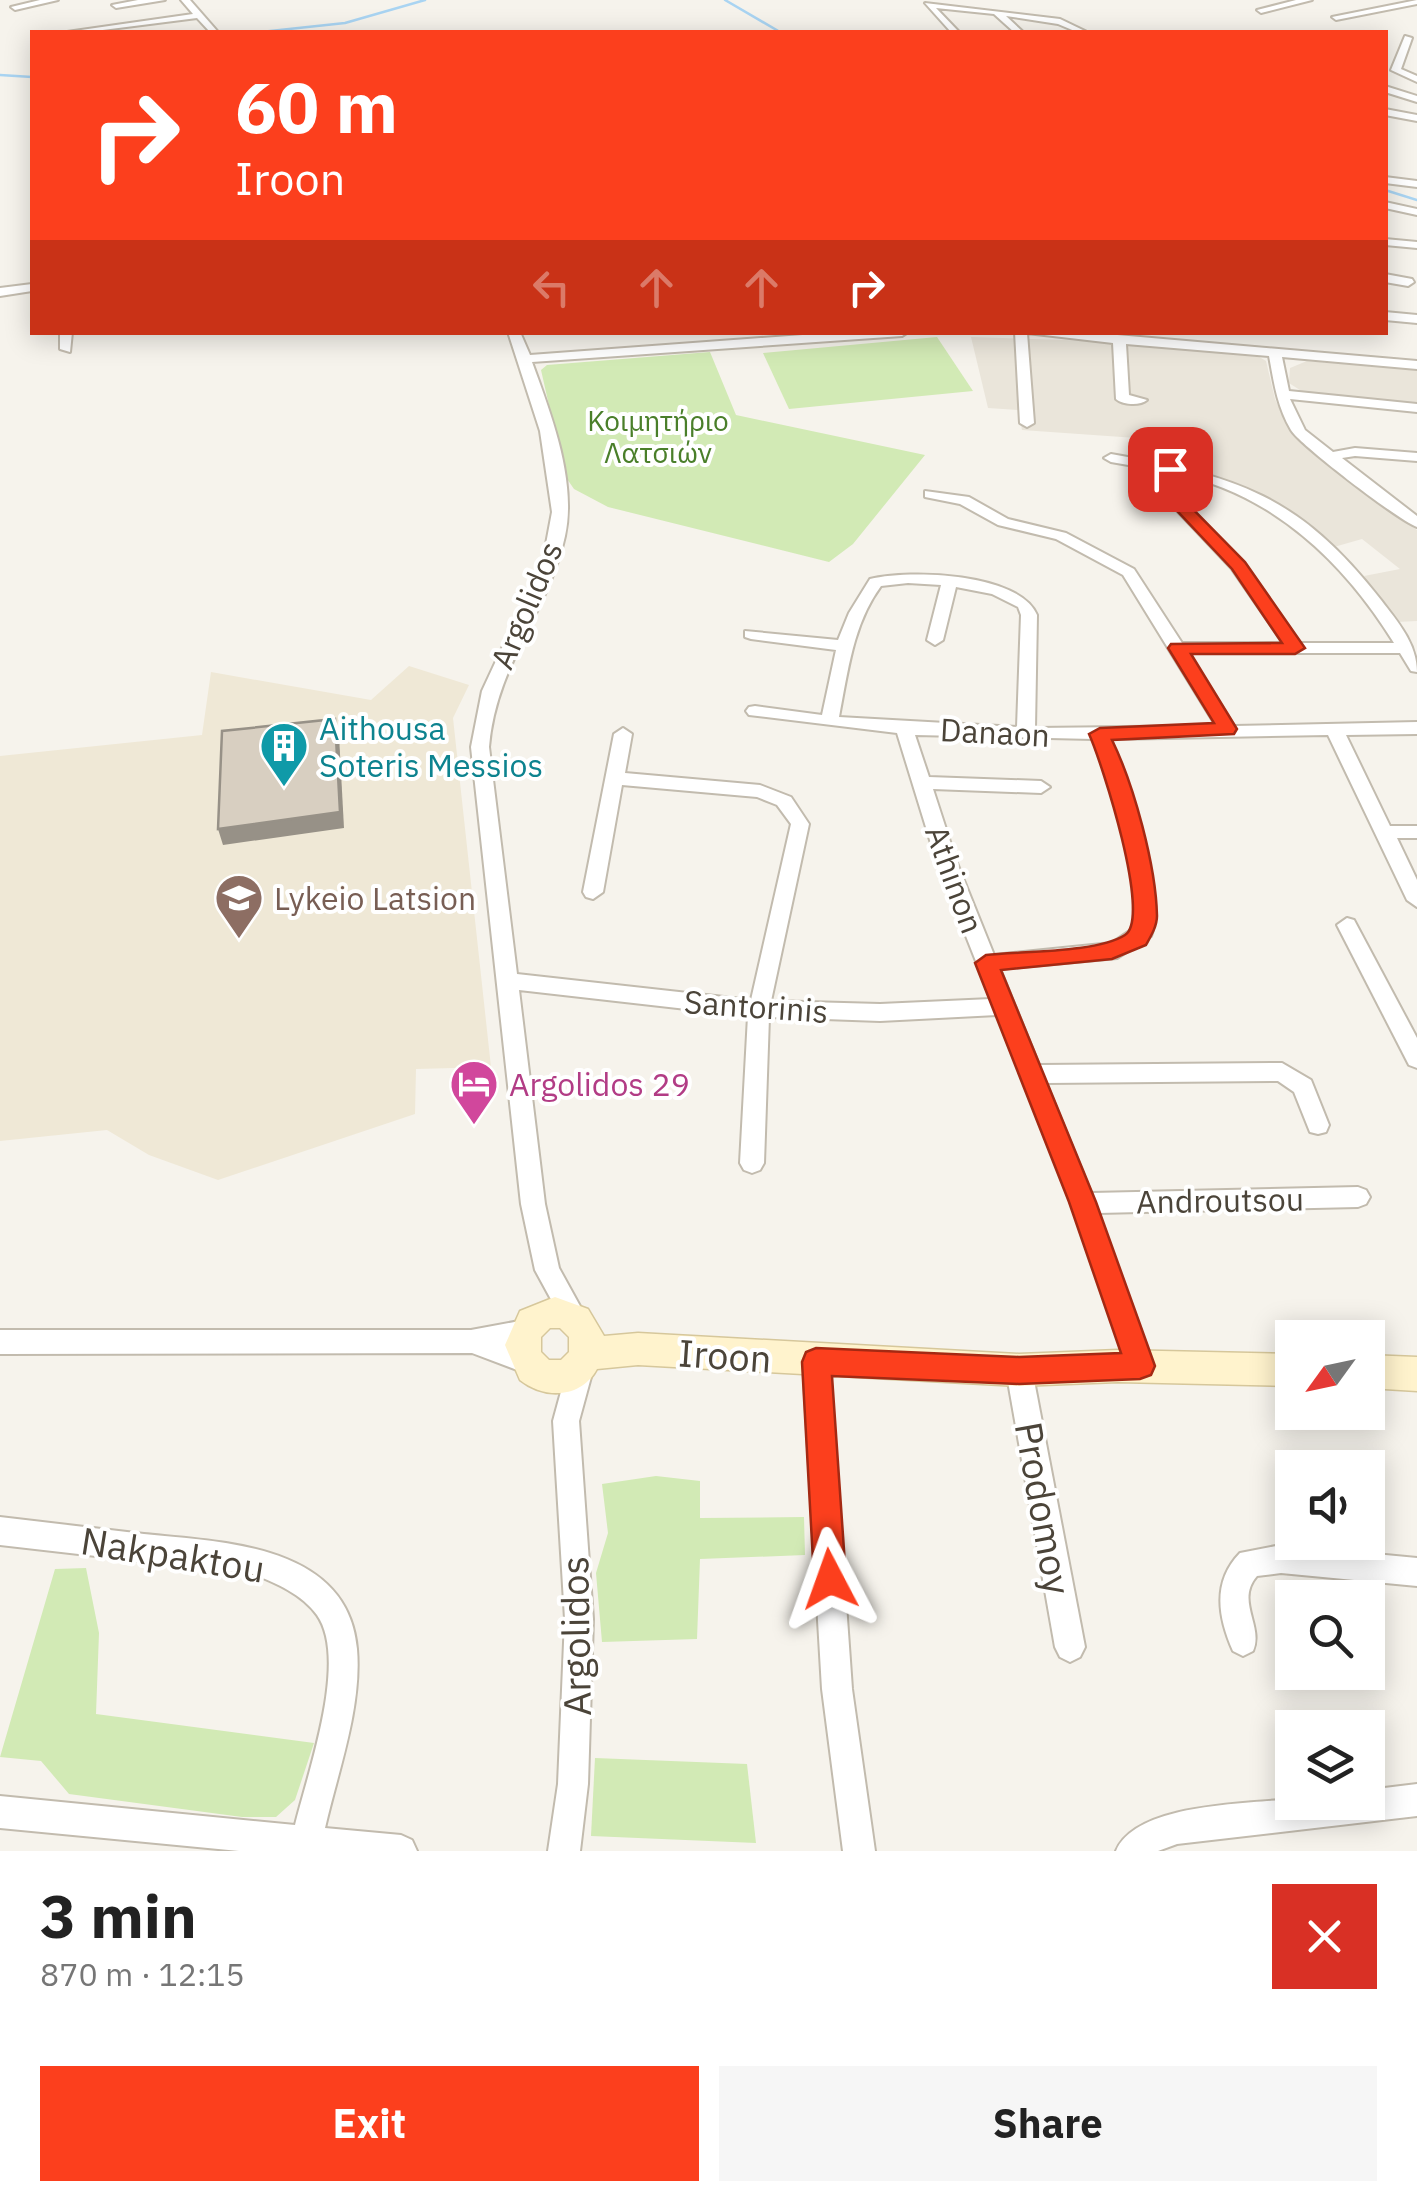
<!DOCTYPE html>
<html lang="en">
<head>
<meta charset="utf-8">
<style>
  :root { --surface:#fff; --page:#f6f6f6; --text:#222; --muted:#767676; --accent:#fc3f1d }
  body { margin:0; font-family:"IBM Plex Sans",sans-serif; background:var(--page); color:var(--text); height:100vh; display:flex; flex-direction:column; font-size:38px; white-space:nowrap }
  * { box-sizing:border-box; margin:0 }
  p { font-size:32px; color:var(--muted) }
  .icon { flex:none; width:55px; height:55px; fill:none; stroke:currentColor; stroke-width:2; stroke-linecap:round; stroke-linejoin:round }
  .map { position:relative; height:1851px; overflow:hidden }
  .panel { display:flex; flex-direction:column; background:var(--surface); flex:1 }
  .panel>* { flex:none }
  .banner { position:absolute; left:30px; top:30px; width:1358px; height:305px; border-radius:0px; box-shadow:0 5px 25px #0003; background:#fc3f1d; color:#fff; overflow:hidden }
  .needle { width:65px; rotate:237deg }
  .tools { position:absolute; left:1275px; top:1320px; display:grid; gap:20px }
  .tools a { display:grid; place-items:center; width:110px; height:110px; border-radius:0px; background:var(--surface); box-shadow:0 5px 25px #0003; font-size:50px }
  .pin { position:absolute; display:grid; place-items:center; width:85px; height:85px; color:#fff; margin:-42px; border-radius:20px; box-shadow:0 5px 15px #0006 }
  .me { position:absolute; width:110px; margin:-55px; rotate:356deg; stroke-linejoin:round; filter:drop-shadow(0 0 8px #0008) }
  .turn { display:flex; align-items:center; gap:35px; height:210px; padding:0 40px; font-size:45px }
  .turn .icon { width:130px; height:130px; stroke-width:2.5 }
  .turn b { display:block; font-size:70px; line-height:85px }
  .lanes { display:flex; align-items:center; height:95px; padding:0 40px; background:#0003; justify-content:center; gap:50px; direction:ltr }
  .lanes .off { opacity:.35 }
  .round { display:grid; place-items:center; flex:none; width:105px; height:105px; border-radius:0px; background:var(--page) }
  .overview { display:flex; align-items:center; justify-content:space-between; height:170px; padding:0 40px }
  h1 { font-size:60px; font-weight:700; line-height:75px }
  .primary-button { display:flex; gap:20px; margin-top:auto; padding:20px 40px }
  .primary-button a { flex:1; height:115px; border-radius:0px; background:var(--accent); color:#fff; font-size:40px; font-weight:700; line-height:115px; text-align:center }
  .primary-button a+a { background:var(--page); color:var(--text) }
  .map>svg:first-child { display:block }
  .residential { fill:#eae5da }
  .education { fill:#efe8d6 }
  .green { fill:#d2eab5 }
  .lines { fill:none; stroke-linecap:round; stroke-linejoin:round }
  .stream { stroke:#a9d4f2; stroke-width:2.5 }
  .street-casing { stroke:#c2bbae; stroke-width:4 }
  .secondary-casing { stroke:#d6c79b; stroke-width:3 }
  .street { fill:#fff; fill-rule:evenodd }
  .secondary { fill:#fff3cd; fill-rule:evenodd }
  .shaded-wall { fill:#979187 }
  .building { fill:#d8cfc1; stroke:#979187; stroke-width:2.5 }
  .route { fill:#fc3f1d; stroke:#a42913; stroke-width:2.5 }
  .labels { text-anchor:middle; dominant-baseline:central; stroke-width:8; stroke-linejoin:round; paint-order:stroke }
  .far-park-label { font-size:28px; fill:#4a7f2a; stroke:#fff }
  .street-label { font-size:32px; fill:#4b4439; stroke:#fff }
  .culture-label { font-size:32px; fill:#0d838f; stroke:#fff; text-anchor:start }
  .education-label { font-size:32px; fill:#785e54; stroke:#fff; text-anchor:start }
  .hotel-label { font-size:32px; fill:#b23c85; stroke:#fff; text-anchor:start }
  .near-street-label { font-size:38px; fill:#4b4439; stroke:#fff }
</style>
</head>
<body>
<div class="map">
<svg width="1417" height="1851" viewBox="0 0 1417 1851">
  <rect width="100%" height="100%" fill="#f6f3ec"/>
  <g class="residential">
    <polygon points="971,337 1096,341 1256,355 1266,361 1275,399 1292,434 1417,530 1417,621 1397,622 1364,576 1400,569 1362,539 1334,547 1265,498 1193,470 1201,444 1167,440 1159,464 1133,459 1136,438 1022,430 1018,410 988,408"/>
    <polygon points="1307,361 1417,370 1417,405 1306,394 1289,383 1290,368"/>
  </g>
  <polygon class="education" points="409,666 469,685 453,718 491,1067 416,1069 415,1114 218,1180 149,1155 107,1130 0,1141 0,756 202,735 211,672 371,700"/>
  <g class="green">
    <polygon points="937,337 973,391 789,409 763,353"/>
    <polygon points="710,352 736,415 925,455 853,544 829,562 608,507 574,489 565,476 541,370 547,365"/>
    <polygon points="656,1476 700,1481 700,1518 804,1517 805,1555 700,1559 697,1639 602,1642 596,1573 608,1533 602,1484"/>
    <polygon points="86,1568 99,1633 96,1714 314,1743 295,1800 276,1817 242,1817 69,1794 41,1761 0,1757 55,1569"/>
    <polygon points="595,1758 747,1764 756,1843 591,1836"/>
  </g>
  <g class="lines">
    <g class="stream">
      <polyline points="725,0 780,32"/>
      <polyline points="261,32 345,23 425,0"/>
      <polyline points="0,75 32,77"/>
      <polyline points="1385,190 1417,200"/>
    </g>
    <g class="street-casing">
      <g id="street">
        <polygon points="40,0 58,0 15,10 11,7"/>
        <polygon points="138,0 165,0 116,8 112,5"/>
        <polygon points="181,0 190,0 218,32 210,32 197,18 87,32 67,32 193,14"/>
        <polygon points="1296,0 1312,0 1261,13 1257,10"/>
        <polygon points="1417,0 1417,4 1336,20 1332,17"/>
        <polygon points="925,3 1060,19 1087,32 1077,32 1058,24 1006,16 1023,32 1014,32 994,14 936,8 959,32 951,32"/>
        <polygon points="1405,36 1412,38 1401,69 1417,76 1417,82 1391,70"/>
        <polygon points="1385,86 1417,96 1417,102 1385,92"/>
        <polygon points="1385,109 1417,115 1417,121 1385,115"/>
        <polygon points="1385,177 1417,181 1417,187 1385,183"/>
        <polygon points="1385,202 1417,209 1417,215 1385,208"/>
        <polygon points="1385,239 1417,242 1417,248 1385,245"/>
        <polygon points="1385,274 1412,279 1414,282 1408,286 1385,282"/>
        <polygon points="32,284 32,291 0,296 0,288"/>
        <polygon points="1385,312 1417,315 1417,323 1385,320"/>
        <polygon points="60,332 72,332 70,352 60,349"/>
        <path d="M508 332H520L530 355 843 332H908L902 336 532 362C551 414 577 481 565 536 548 613 496 664 489 747L517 974 751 1000 791 824 777 805 757 797 622 785 603 892 593 899 586 897 583 892 614 734 623 728 632 734 625 773 760 785 791 797 809 824 771 1001 880 1004 991 999 937 863 897 733 749 715 746 711 749 707 755 706 822 715 836 650 751 639 745 637V631L838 640 849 613 870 579C909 569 1020 573 1037 615L1035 728 1216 726 1123 575 1056 539 998 525 960 504 925 497V491L969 497 1008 519 1066 533 1134 569 1182 643H1283L1232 569 1166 499 1163 471 1111 462 1104 458 1111 454C1237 476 1299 495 1381 600 1398 622 1417 644 1417 672L1411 671 1400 653H1188L1234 726 1417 722V734L1346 735 1390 826H1417V838H1397L1417 880V907L1407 900 1328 735 1111 739C1126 781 1168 897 1151 936L1117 958 1000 969 1039 1065 1282 1063 1311 1080 1329 1125 1326 1132 1318 1134 1310 1132 1294 1092 1278 1081 1046 1083 1091 1193 1358 1187 1366 1190 1370 1197 1366 1204 1358 1207 1098 1213 1153 1366 1149 1374 1140 1378 1131 1374 1127 1366 1071 1203 997 1015 880 1021 769 1017 764 1163 760 1170 752 1173 744 1170 740 1163 748 1016 519 990 545 1204 559 1268 586 1317 583 1325 574 1328 565 1325 535 1270 521 1204 471 747 482 691 543 560 552 512 540 431ZM1177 474C1273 494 1344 562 1394 643H1299L1243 563 1178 495ZM908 583 941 585 927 640 935 645 943 640 956 587 992 594 1018 607 1021 615 1017 727 839 717C848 671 853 624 881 586ZM915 735 1093 739C1113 797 1140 866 1134 928L1112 943 994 955 957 863 933 789 1041 793 1050 787 1041 781 929 777Z"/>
        <path d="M1015 332H1083L1417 361V369L1282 357 1289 391 1417 404V412L1290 399 1305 430 1333 452 1355 448 1417 453V461L1355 456 1342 458 1417 516V527C1398 520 1299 444 1291 430 1277 406 1274 383 1269 356L1126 344 1129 395 1147 400C1140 406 1123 405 1116 399L1113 343 1027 333 1034 423 1027 427 1020 423Z"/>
        <polygon points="1347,918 1354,920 1417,1038 1417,1068 1409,1065 1337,925"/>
        <polygon points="525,1320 534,1324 538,1332 534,1340 515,1345 534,1353 538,1361 534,1369 525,1373 472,1353 0,1354 0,1330 471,1330"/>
        <polygon points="816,1350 825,1354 829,1362 852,1689 875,1851 843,1851 822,1689 803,1362 807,1354"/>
        <polygon points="581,1354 590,1358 594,1366 579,1421 593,1619 588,1784 580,1851 548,1851 558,1784 565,1619 553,1421 568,1366 572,1358"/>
        <polygon points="1019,1358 1028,1362 1032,1370 1085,1647 1080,1657 1070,1662 1060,1657 1055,1647 1006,1370 1010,1362"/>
        <path d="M0 1517C48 1523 96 1528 144 1534 222 1542 348 1544 357 1649 362 1707 338 1771 325 1828L401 1835 412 1840 417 1851H239L0 1828V1796L295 1825C307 1775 349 1660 317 1615 302 1594 276 1583 253 1574L0 1545Z"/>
        <path d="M1281 1545 1417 1558V1586L1281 1573 1257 1576C1235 1601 1264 1626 1253 1651L1243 1656 1233 1651C1218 1617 1212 1582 1240 1553Z"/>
        <path d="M1417 1784V1816L1177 1844 1158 1851H1116C1136 1803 1247 1804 1292 1799V1802H1368V1790Z"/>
      </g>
    </g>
    <g class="secondary-casing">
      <g id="secondary">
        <path d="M555 1297 588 1309 604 1336 638 1333 1019 1354 1118 1350 1292 1354V1386L1118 1382 1019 1386 638 1365 597 1369C581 1399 544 1399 520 1380L505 1345 520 1311ZM550 1328H560L569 1337V1352L561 1360H549L541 1352V1337Z"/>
        <polygon points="1368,1355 1417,1357 1417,1391 1368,1388"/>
      </g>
    </g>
    <use href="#street" class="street"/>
    <use href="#secondary" class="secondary"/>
  </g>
  <polygon class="shaded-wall" points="335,719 339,735 344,828 223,845 218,829"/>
  <polygon class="building" points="335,719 340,812 218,829 222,731"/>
  <path class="route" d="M1170 464 1178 469 1179 495 1245 562 1305 648 1295 654H1191L1237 729 1234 734 1112 740C1134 785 1156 866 1157 916 1157 926 1151 936 1146 945L1112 959 1001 970 1096 1202 1155 1366 1151 1375 1140 1379 1019 1384 832 1376 846 1579 841 1591 830 1595 818 1591 814 1579 802 1362 806 1352 816 1348 1019 1357 1121 1353 1069 1202 975 963 986 955C1022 951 1097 953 1125 935 1152 918 1102 763 1089 734L1100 728 1214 723 1168 648 1171 644 1282 643 1232 569 1163 496 1162 469Z"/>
  <defs>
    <g id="building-pin" transform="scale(2.5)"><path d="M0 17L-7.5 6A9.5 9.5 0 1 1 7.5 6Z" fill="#0f9aa8" stroke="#fff"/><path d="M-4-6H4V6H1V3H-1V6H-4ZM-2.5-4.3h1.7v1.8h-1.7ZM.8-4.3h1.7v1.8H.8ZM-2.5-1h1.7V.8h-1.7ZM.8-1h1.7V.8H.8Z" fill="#fff"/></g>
    <g id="school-pin" transform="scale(2.5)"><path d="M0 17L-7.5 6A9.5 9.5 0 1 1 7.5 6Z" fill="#8d6e63" stroke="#fff"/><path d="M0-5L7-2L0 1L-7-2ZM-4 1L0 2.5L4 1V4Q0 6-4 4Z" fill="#fff"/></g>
    <g id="hotel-pin" transform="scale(2.5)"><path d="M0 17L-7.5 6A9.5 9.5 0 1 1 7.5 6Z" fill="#d1479c" stroke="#fff"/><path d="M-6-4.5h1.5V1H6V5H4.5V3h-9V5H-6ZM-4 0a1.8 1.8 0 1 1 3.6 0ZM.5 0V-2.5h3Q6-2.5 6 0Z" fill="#fff"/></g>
  </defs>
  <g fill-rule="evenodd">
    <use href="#building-pin" x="284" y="746"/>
    <use href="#school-pin" x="239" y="898"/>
    <use href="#hotel-pin" x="474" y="1084"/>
  </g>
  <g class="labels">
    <g class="far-park-label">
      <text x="658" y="420">Κοιμητήριο<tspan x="658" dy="32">Λατσιών</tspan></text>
    </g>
    <g class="street-label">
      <text transform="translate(526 605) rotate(-67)">Argolidos</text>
      <text transform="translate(995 732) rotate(3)">Danaon</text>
      <text transform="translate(955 879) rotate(70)">Athinon</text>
      <text transform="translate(756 1006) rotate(4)">Santorinis</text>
      <text transform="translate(1220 1200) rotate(-1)">Androutsou</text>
    </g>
    <g class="culture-label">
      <text x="319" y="728">Aithousa<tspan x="319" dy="37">Soteris Messios</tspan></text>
    </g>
    <g class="education-label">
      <text x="274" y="898">Lykeio Latsion</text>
    </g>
    <g class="hotel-label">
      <text x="509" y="1084">Argolidos 29</text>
    </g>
    <g class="near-street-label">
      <text transform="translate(725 1355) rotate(4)">Iroon</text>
      <text transform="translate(1044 1508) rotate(80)">Prodomoy</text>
      <text transform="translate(173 1554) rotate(9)">Nakpaktou</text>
      <text transform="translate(575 1636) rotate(-91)">Argolidos</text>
    </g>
  </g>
</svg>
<div class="tools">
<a><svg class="needle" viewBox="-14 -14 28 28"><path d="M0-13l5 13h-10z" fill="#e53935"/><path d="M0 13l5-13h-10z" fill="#767676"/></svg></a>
<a><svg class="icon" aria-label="sound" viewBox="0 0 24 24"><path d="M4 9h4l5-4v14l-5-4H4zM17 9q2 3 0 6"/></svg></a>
<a><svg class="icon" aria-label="search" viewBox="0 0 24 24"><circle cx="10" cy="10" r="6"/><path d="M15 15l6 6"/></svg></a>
<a><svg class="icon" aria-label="layers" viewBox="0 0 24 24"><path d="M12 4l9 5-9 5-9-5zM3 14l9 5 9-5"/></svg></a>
</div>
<div class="pin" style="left:1170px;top:469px;background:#d93025"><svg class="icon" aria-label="arrive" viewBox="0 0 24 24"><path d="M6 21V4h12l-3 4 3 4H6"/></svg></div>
<svg class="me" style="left:830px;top:1579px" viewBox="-20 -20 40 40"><path d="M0-17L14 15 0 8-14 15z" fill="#fc3f1d" stroke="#fff" stroke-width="4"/></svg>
<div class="banner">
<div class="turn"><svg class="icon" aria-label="right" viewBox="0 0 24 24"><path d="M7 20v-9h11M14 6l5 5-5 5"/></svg><div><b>60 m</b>Iroon</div></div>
<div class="lanes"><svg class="icon off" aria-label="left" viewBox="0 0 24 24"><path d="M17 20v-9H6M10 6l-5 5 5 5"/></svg><svg class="icon off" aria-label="ahead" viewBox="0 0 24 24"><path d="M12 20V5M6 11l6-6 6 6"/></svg><svg class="icon off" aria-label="ahead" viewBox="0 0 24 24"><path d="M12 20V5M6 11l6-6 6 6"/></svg><svg class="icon" aria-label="right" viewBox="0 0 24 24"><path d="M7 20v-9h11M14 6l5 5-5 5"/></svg></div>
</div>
</div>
<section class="panel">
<div class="overview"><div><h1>3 min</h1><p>870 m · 12:15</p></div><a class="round" style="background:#d93025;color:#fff"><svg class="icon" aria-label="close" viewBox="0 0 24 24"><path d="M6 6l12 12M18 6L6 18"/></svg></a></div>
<div class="primary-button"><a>Exit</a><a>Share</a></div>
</section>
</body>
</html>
